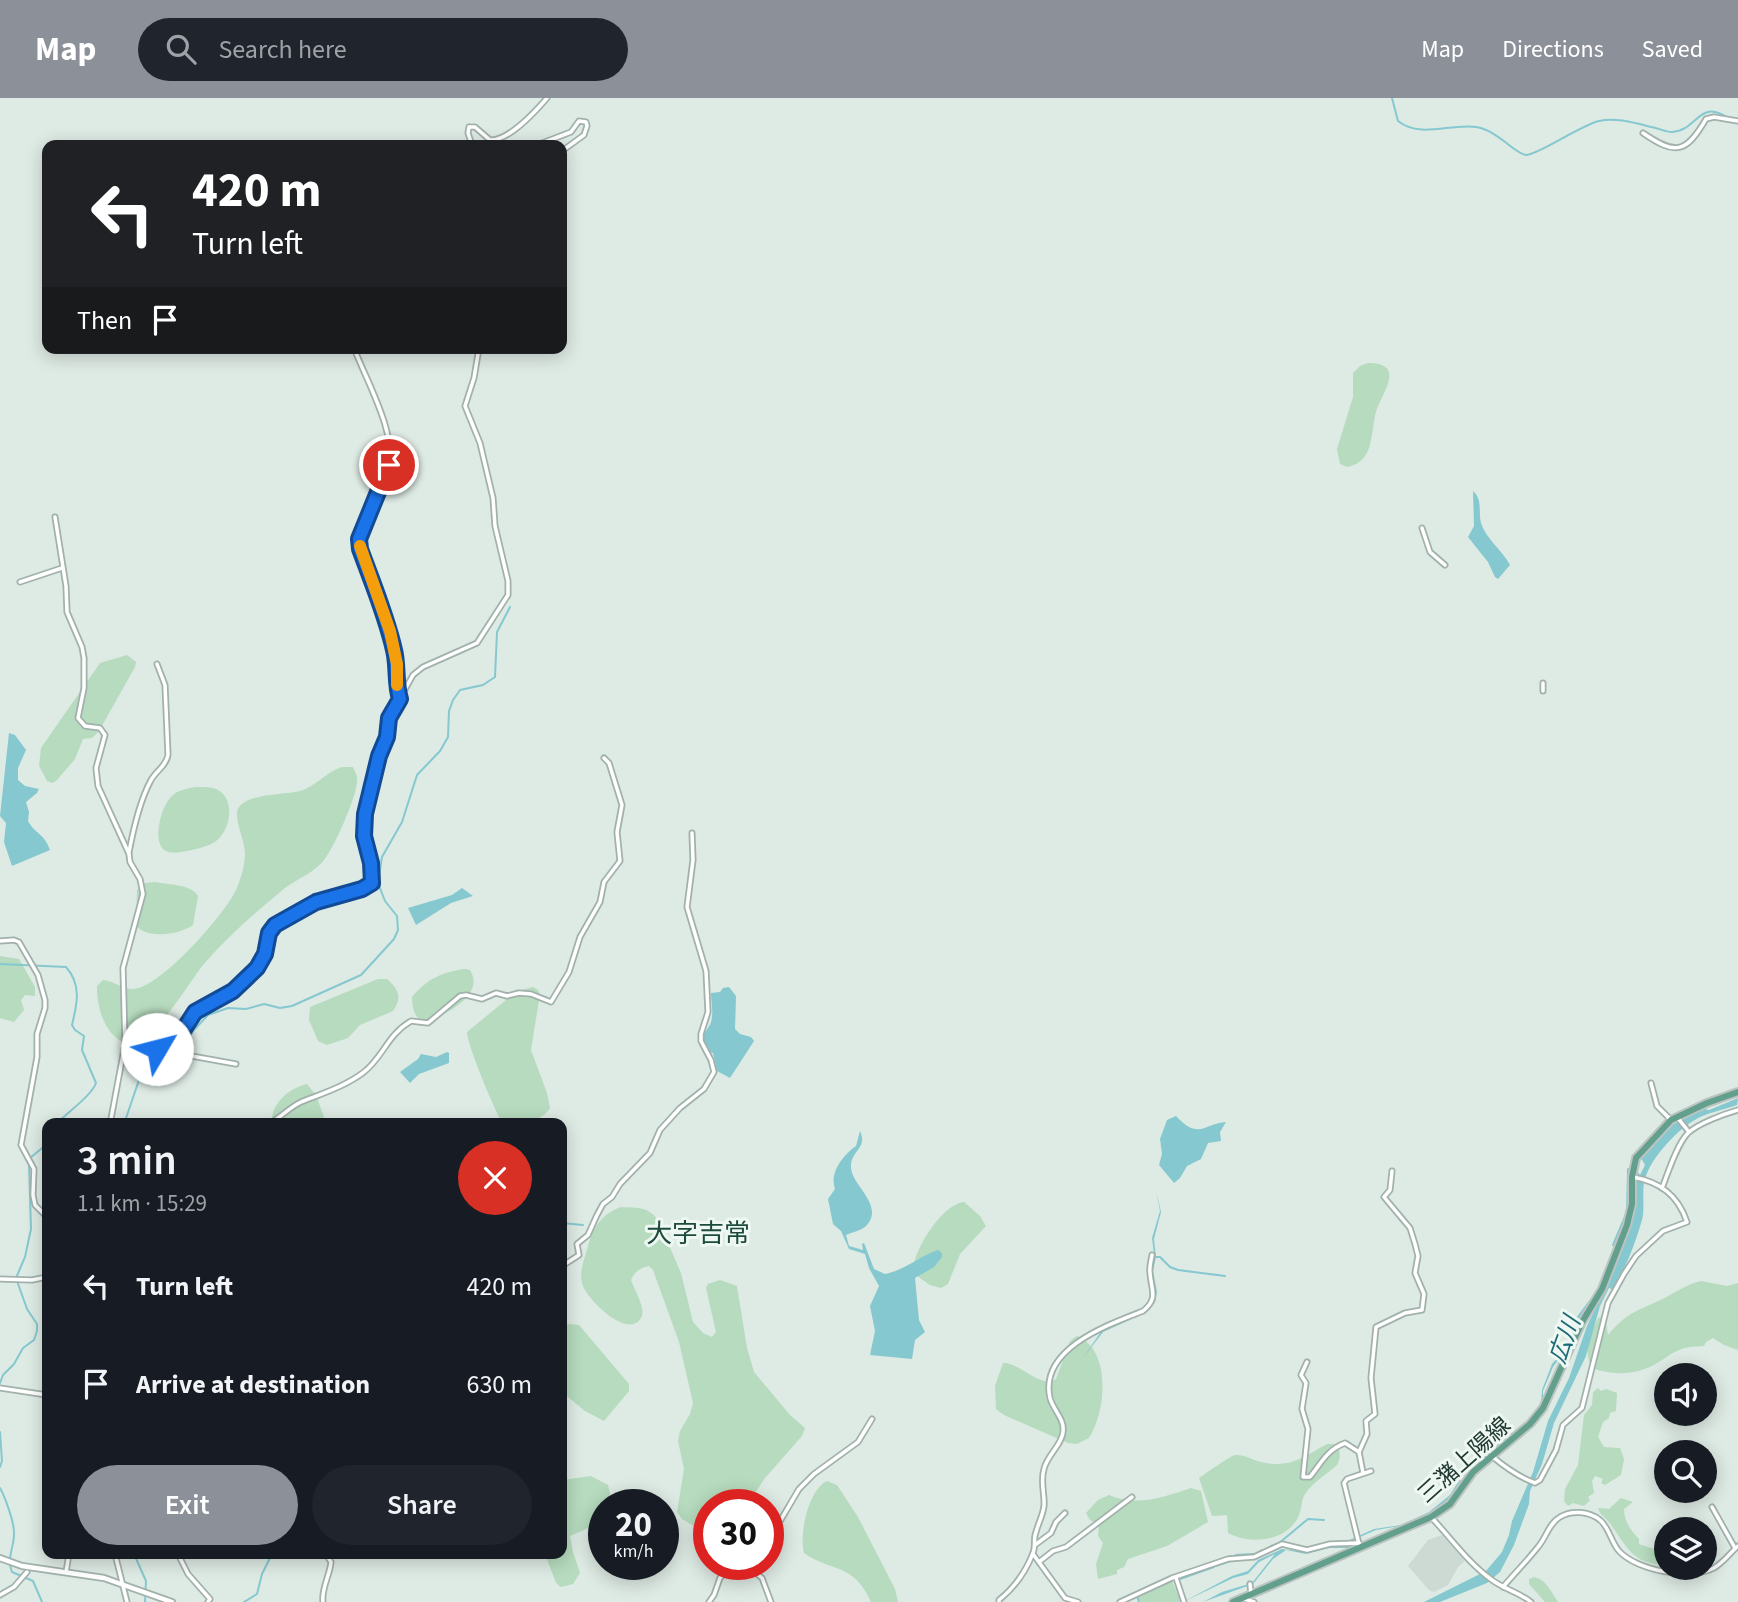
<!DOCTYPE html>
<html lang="en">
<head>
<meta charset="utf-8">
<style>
  :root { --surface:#171b24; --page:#20242c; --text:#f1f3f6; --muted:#9ea1a6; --accent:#8c9099 }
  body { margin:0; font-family:"Source Sans 3","Noto Sans JP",sans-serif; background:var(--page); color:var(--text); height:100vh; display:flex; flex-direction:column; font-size:26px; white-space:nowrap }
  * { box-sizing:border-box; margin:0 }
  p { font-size:23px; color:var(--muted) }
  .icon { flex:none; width:38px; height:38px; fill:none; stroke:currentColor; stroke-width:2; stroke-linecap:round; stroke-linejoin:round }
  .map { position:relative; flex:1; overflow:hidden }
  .panel { position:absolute; left:42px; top:1020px; width:525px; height:441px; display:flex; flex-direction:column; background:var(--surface); border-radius:14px; box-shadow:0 4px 18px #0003 }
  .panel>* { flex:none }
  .top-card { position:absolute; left:42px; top:42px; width:525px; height:214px; border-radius:14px; box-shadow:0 4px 18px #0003; background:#202124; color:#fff; overflow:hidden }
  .controls { position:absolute; left:1654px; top:1265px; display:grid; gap:14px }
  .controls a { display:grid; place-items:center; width:63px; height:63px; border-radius:50%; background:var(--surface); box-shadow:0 4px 18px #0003; font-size:35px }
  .speed { position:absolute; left:588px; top:1391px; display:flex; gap:14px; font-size:35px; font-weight:700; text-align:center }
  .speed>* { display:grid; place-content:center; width:91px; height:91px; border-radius:50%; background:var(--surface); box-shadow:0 4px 18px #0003; line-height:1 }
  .speed small { font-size:18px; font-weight:400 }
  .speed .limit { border:10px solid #d22; background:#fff; color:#111 }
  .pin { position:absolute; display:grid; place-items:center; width:60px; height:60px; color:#fff; margin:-30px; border:4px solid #fff; border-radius:50%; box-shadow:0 2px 7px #0007 }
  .me { position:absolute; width:77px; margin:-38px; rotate:53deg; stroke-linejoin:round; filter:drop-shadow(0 0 5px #0008) }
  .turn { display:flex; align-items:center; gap:24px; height:147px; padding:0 35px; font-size:32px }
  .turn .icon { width:91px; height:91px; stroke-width:2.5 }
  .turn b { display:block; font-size:49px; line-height:60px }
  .then { display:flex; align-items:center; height:66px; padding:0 35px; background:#0003; gap:14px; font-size:26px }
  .round { display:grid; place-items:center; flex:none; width:74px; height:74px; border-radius:37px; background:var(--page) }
  .overview { display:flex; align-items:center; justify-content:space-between; height:119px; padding:0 35px }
  h1 { font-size:42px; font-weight:600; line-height:52px }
  .action { display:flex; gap:14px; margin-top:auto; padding:14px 35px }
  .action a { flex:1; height:80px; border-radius:42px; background:var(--accent); color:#fff; font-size:28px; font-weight:600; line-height:80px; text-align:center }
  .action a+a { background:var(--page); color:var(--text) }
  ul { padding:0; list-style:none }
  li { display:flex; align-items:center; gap:21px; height:98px; padding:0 35px }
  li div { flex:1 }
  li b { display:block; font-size:26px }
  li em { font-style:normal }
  header { display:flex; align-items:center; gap:42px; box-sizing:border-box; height:98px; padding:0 35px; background:var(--accent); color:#fff }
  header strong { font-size:33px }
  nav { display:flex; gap:38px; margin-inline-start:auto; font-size:24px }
  .search { width:490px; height:63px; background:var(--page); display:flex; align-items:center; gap:18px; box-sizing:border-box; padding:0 24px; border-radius:38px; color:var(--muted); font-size:26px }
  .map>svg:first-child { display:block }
  .built { fill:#ccdad3 }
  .green { fill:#b6dbbe }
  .water { fill:#85c8d0 }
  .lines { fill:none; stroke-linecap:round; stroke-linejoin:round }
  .stream { stroke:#85c8d0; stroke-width:2 }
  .minor-casing { stroke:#a1b1ab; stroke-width:7 }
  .tertiary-casing { stroke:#a1b1ab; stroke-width:8 }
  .primary-casing { stroke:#bcc4c1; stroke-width:10 }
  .minor { stroke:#fff; stroke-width:3.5 }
  .tertiary { stroke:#fff; stroke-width:4.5 }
  .primary { stroke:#62a08d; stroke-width:6 }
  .route-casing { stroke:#114b97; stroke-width:18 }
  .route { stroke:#1a73e8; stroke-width:12 }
  .slow { stroke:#f59e0b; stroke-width:12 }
  .labels { text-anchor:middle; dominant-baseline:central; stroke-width:6; stroke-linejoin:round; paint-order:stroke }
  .street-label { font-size:23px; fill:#203931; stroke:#eef7f2 }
  .water-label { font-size:24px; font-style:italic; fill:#1a6a75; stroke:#eef7f2 }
  .quarter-label { font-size:26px; fill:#1c4b3d; stroke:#eef7f2 }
</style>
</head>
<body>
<header>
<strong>Map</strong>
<div class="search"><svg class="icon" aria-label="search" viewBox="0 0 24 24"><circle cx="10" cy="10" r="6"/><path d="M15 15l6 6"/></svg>Search here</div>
<nav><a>Map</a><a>Directions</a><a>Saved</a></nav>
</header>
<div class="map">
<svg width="1738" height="1504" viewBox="0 0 1738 1504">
  <rect width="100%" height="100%" fill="#deeae4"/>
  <polygon class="built" points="1442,1437 1465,1463 1458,1469 1448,1487 1434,1494 1429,1492 1408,1468 1428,1442"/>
  <g class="green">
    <path d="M1368 265C1407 265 1382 295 1376 314 1370 335 1375 364 1347 369L1340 366 1337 351 1353 299V275L1360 268Z"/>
    <polygon points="127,557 136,564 135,569 99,633 92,640 83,641 75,661 56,683 52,685 47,683 39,668 41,650 100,565"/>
    <path d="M342 669H353C355 674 358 678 357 684 356 700 334 750 324 762 314 775 297 781 285 790 256 814 228 838 203 867 190 884 156 939 138 944 108 952 96 909 97 888L103 882C114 883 124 892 134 891 162 888 224 817 236 792 241 780 245 768 245 755 245 742 232 718 239 709 250 695 284 697 300 693 315 689 326 674 342 669Z"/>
    <path d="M195 689C204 689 214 688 221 694 236 706 229 737 213 745 206 749 196 751 187 753 182 754 172 756 166 753 151 745 161 709 171 699 177 692 186 691 195 689Z"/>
    <path d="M155 784C169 787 191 786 198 798L193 827C179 837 148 841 136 828L137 792 144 785Z"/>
    <polygon points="0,858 19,861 35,889 35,898 25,897 21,902 24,912 14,924 0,920"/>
    <path d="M465 871 470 872C486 898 444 916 427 925 415 923 412 910 412 899 427 881 442 874 465 871Z"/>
    <path d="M378 881H387C398 891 403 899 393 913L360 927 348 940 327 947 318 943 309 922 310 909Z"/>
    <path d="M533 889 538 892 540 896 531 952 547 995 550 1010C540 1026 520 1025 503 1025 496 1017 466 943 467 934L517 893Z"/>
    <path d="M307 986 316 997 326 1025 271 1026C272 1004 288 991 307 986Z"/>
    <path d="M964 1104 980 1118 986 1128 960 1156 948 1186 941 1190 930 1187 913 1175C912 1154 942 1106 964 1104Z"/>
    <path d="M621 1109C637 1110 648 1108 658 1122L681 1175 693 1224 703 1235 712 1239 716 1234 706 1190 708 1186 720 1182 737 1188 747 1250 754 1274 790 1317 805 1330 802 1338 765 1380 747 1407H709V1437L682 1421 677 1414 684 1371 678 1343 680 1333 690 1316 693 1305 679 1244 653 1172 649 1168C640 1170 635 1173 631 1182 634 1191 645 1209 642 1218 630 1245 585 1200 582 1185 579 1172 585 1160 588 1148 594 1128 602 1116 621 1109Z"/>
    <path d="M1701 1183 1727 1188 1738 1185V1252L1724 1247 1713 1240 1706 1244 1704 1248C1696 1249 1689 1248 1682 1251 1672 1254 1666 1260 1657 1265 1638 1277 1613 1278 1592 1270 1583 1253 1590 1238 1598 1220L1605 1218 1608 1237C1629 1211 1643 1212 1670 1197 1681 1191 1688 1186 1701 1183Z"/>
    <polygon points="570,1226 579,1227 629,1286 629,1293 604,1323 585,1313 562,1294 562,1228"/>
    <path d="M1077 1238C1112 1252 1106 1314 1089 1340L1077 1346 1068 1345 1004 1317 996 1311 995 1288 1003 1265C1020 1264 1040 1291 1056 1281L1070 1243Z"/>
    <polygon points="1598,1290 1601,1293 1606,1291 1617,1295 1616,1313 1610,1315 1609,1320 1603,1324 1598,1339 1604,1349 1620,1350 1624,1361 1621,1377 1605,1387 1601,1385 1603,1381 1595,1378 1592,1383 1594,1395 1588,1399 1590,1402 1584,1408 1573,1405 1568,1408 1564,1403 1565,1391 1578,1367 1584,1317 1592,1307 1593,1294"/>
    <path d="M1327 1346H1335C1341 1352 1341 1359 1337 1367 1327 1376 1312 1385 1305 1396 1301 1402 1302 1411 1299 1417 1288 1444 1250 1447 1228 1435L1227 1417 1212 1418 1199 1380C1205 1376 1230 1358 1235 1357 1243 1356 1253 1362 1261 1364 1290 1371 1303 1359 1327 1346Z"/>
    <polygon points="591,1378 608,1387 613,1407 604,1407 604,1423 570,1438 573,1454 580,1475 573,1486 561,1489 556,1485 545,1456 562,1456 562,1382"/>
    <path d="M827 1383 837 1387 858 1419 895 1491 898 1504H871C853 1464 833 1475 804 1455 799 1437 808 1392 827 1383Z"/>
    <path d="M1191 1390 1201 1393 1208 1424 1167 1448 1128 1461 1124 1469 1117 1472V1476L1098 1481 1096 1466 1103 1445 1098 1438 1099 1427 1090 1422 1086 1415 1098 1402 1109 1397C1136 1409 1165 1399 1191 1390Z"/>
    <path d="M1621 1400 1633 1404 1624 1411C1624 1423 1631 1433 1639 1441V1446L1666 1455V1467C1631 1467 1626 1446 1608 1423 1603 1417 1600 1417 1598 1410L1609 1411Z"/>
    <path d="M1534 1479C1547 1482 1551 1494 1558 1504H1545L1529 1486V1481Z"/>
    <polygon points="1172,1483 1181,1504 1140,1504 1138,1498"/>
  </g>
  <g class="water">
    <path d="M1473 393C1483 402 1478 413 1481 425 1486 441 1502 452 1510 467L1498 481 1495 479 1488 464 1468 439 1474 428Z"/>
    <path d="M9 635 15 637 26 652 18 670V682L25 688 39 691 37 695 26 704 29 714 28 723C36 737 44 735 50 752L12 768 4 744 6 725 0 718Z"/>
    <polygon points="462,790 473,798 451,805 416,827 408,810 452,797"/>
    <path d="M729 889 736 898 735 931 740 936 751 939 754 943 730 980 717 973 713 955 708 954C694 932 711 937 712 918 713 911 711 902 711 895L720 894 723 890Z"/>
    <polygon points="447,954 449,955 449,965 419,976 410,985 400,974 418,961 421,956 436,959"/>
    <path d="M1738 1000 1737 1007C1721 1013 1707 1014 1693 1023 1675 1034 1648 1063 1644 1085 1642 1097 1645 1110 1642 1122 1635 1147 1625 1170 1614 1192L1609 1190 1600 1208 1586 1258 1554 1325 1542 1366 1530 1393 1529 1406 1514 1447 1500 1474 1487 1485 1440 1504H1424L1486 1473 1502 1454 1509 1437 1512 1423 1533 1374 1548 1323 1569 1280 1587 1228 1608 1184 1623 1141 1630 1130 1633 1115 1636 1066 1639 1067 1637 1073 1640 1077 1645 1067 1641 1060 1638 1061 1664 1032 1700 1010 1709 1012Z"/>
    <path d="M1176 1018C1199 1043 1205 1025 1226 1024L1220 1034 1221 1043 1208 1045 1201 1061 1187 1068 1180 1080 1174 1085 1159 1067 1162 1056 1160 1041 1167 1022Z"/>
    <path d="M860 1033C868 1050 851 1053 851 1068 850 1087 886 1107 866 1128 861 1133 852 1134 846 1137L849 1148 863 1152 862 1146 864 1145 874 1171 885 1176C905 1172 920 1158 938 1152L942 1155V1159L934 1169 915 1180 919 1222 925 1234 915 1242 912 1261 870 1257 875 1233 870 1208 879 1188 869 1170 865 1156 849 1151 841 1133 833 1126 828 1101 835 1091C829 1075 843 1057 856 1048Z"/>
    <polygon points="1156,1093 1161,1114 1154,1141 1156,1159 1153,1173 1157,1194 1155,1204 1143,1216 1103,1234 1083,1260 1102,1232 1142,1215 1153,1206 1156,1196 1151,1175 1154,1156 1152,1140 1160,1113"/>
    <polygon points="1591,1200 1592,1201 1574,1228 1567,1251 1553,1269 1543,1293 1543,1305 1529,1323 1464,1377 1449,1401 1428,1417 1400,1428 1376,1432 1339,1448 1355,1448 1385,1436 1353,1450 1329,1450 1306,1456 1286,1452 1273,1461 1253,1486 1203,1504 1222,1494 1252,1485 1275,1456 1259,1464 1248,1476 1233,1480 1183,1504 1232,1478 1248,1473 1258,1462 1282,1451 1306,1454 1336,1448 1374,1431 1401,1427 1429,1414 1450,1397 1463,1376 1527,1323 1539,1310 1541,1306 1542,1292 1552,1266 1566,1250 1573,1224"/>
  </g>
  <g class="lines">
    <g class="stream">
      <path d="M1392 0 1398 23C1421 41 1450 25 1476 29 1497 32 1515 56 1526 57 1538 57 1579 28 1599 23 1615 19 1635 25 1651 29 1658 30 1665 34 1672 34 1697 33 1699 0 1728 20"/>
      <path d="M0 866 66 869C82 887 77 906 72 927L75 932 84 938 82 952 96 985C92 997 67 1015 56 1026"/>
      <polyline points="124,1026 139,982 148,971 167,966 177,961 193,933 208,917 228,910 246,911 264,906 280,910 292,908 361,877 394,841 398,832 397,818 385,803 378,785 382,759 402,724 417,677 440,653 448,639 449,613 453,602 460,592 483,587 495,579 497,534 510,509"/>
      <polyline points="30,1060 47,1046"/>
      <polyline points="562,1125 583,1127"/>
      <polyline points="1613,1147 1627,1114 1628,1071"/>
      <polyline points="1155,1159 1160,1159 1170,1169 1178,1172 1225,1178"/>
      <polyline points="0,1285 3,1277 14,1266 23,1250 34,1242 37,1233 37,1226 27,1211 16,1180 25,1159 31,1131 29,1066"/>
      <polyline points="0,1334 2,1363 0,1369"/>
      <polyline points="1347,1379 1360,1374"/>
      <path d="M0 1390C5 1399 14 1424 14 1434 15 1448 6 1459 12 1474L33 1483 42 1504"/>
      <polyline points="1271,1448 1278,1446 1308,1421 1324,1422"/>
      <polyline points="134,1456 146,1483 145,1504"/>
      <polyline points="1255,1456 1262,1452"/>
      <polyline points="1236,1457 1254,1456"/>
      <polyline points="1224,1460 1232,1458"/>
      <polyline points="1216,1468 1233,1462"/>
      <polyline points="1180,1481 1214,1469"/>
      <polyline points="1137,1498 1139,1504"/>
      <polyline points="244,1504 257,1496 262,1476 272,1456"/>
    </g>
    <g class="minor-casing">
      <g id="minor">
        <path d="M1643 35C1675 57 1686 56 1706 21L1714 19 1738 23"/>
        <path d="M472 47 468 35 469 29H475L490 42C508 43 535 14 547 0"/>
        <polyline points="537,47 571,34 579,23 586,24 587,28 584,37 562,53"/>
        <path d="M354 250C366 282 398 337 388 370 380 394 363 416 359 441L360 451C372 484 386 517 394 552 398 568 395 585 400 601"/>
        <polyline points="55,419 66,488 67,514 82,549 84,560 84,590 78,620 85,628 100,630 105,637 96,670 98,688 129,756 130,764 140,781 143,796 123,870 125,946 110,1026"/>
        <polyline points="1422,430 1430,454 1445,467"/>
        <polyline points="20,484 62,470"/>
        <polyline points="1543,585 1543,593"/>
        <path d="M129 754C133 733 140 703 150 684 155 673 166 669 168 657L165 587 157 566"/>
        <polyline points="0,843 14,842 19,844 38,877 45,902 45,910 37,936 37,959 21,1047 34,1071 33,1097 35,1107 47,1119"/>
        <polyline points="125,946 236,966"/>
        <polyline points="156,951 180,937 195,914 233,893 257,870 265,856 269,835 275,827 316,804 362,791 372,785 364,730 379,658 387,639 389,620 413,577 423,569 477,545 508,497 508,483 495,428 493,400 480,345 465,308 474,280 479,250"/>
        <polyline points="1651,985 1657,1008 1671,1022"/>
        <polyline points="1677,1019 1689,1034"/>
        <path d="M269 1026C280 1020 290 1009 301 1004 321 996 346 988 364 974 384 958 387 937 411 923L428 925 460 898 466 897 482 901 496 895 507 898 519 895 531 896 551 904 569 874 580 839 600 804 604 784 620 763 617 734 622 707 609 665 604 660"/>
        <path d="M1662 1090C1668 1075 1677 1046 1688 1035 1699 1025 1724 1016 1738 1012"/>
        <polyline points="562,1168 579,1157 577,1146 588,1137 597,1117 603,1106 612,1099 620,1086 650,1055 660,1032 680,1010 704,991 714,974 711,962 701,943 701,936 708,914 706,873 687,809 693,762 692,735"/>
        <polyline points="0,1181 32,1182 47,1179"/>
        <path d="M1307 1264 1301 1277 1306 1285 1302 1311 1308 1331 1303 1379H1310C1322 1364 1327 1352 1345 1345L1359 1354"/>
        <polyline points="0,1290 47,1297"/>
        <path d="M1493 1359C1506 1370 1519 1379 1535 1385L1540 1382 1556 1352 1563 1327 1582 1310 1608 1205 1624 1176 1636 1158 1663 1133 1687 1124C1678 1097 1660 1084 1633 1079"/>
        <polyline points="1363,1375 1359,1354 1367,1336 1366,1323 1375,1316 1371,1280 1376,1229 1405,1215 1422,1212 1424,1196 1415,1175 1418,1158 1415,1146 1410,1130 1384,1099 1390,1092 1392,1073"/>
        <polyline points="1712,1409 1735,1450"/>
        <path d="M1431 1419C1451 1440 1468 1465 1492 1482 1504 1491 1520 1495 1531 1504"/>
        <polyline points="768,1433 779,1425 799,1391 814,1376 858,1344 872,1321"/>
        <polyline points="1359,1446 1344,1385 1347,1381 1371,1373"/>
        <polyline points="1035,1447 1051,1435 1056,1424 1065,1415"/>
        <polyline points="115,1456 127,1504"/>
        <polyline points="178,1456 188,1476 210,1501 208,1504"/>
        <polyline points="1033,1456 1065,1500 1078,1504"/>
        <polyline points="1039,1464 1053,1453 1066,1449 1132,1399"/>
        <polyline points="745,1466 762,1480 771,1504"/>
        <polyline points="66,1474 69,1456"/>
        <polyline points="1176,1480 1184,1504"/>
        <polyline points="1250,1486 1251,1496"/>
        <path d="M1503 1489C1514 1476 1527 1463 1538 1449 1546 1440 1549 1425 1560 1419 1571 1412 1589 1413 1600 1422 1609 1429 1611 1444 1619 1453 1637 1473 1691 1482 1714 1470 1724 1464 1730 1455 1738 1448"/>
        <polyline points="0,1497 14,1489 27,1474"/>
        <polyline points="1245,1501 1254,1504"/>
        <path d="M323 1504C321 1491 330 1477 331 1464L326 1456"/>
        <polyline points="709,1504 714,1497 720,1480 734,1466"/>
        <path d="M999 1504V1502C1014 1490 1026 1473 1033 1455 1036 1448 1033 1441 1036 1434 1038 1426 1043 1417 1044 1408 1045 1396 1040 1384 1044 1371 1047 1357 1062 1347 1063 1334 1065 1321 1053 1312 1050 1300 1039 1251 1107 1227 1143 1213 1159 1200 1151 1192 1150 1175 1149 1169 1151 1163 1152 1157"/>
        <polyline points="1120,1504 1172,1480 1228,1461 1254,1459 1282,1446 1307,1452 1330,1446 1359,1445"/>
      </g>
    </g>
    <g class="tertiary-casing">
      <polyline id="tertiary" points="0,1460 22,1468 104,1480 172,1504"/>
    </g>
    <g class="primary-casing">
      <polyline id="primary" points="1233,1504 1431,1419 1450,1406 1473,1374 1530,1326 1543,1310 1582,1224 1602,1191 1627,1127 1632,1106 1632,1079 1636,1060 1671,1022 1707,1005 1738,994"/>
    </g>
    <use href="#minor" class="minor"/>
    <use href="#tertiary" class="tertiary"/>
    <use href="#primary" class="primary"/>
  </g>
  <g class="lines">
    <g class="route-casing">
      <path id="route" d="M157 951 180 937 195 914 233 893 257 870 265 856 269 835 275 827 316 804 362 791 372 785 371 765 364 738 365 716 379 658 387 639 389 620 400 601C395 585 398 568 394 552 386 517 372 484 360 451L359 441 389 367"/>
    </g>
    <use href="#route" class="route"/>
    <polyline class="slow" points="360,448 390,533 397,566 397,587"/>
  </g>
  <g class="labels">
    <g class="street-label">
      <text transform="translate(1464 1362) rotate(-42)">三潴上陽線</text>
    </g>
    <g class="water-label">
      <text transform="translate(1565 1242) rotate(-70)">広川</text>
    </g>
    <g class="quarter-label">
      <text x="698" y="1135">大字吉常</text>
    </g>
  </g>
</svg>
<div class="controls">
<a><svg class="icon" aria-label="sound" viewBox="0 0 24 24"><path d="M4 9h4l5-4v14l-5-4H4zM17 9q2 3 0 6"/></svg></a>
<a><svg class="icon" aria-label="search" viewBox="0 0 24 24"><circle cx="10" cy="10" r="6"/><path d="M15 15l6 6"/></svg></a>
<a><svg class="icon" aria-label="layers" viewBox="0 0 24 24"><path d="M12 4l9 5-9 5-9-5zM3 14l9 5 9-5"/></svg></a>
</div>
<div class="speed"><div>20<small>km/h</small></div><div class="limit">30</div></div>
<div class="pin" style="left:389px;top:367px;background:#d93025"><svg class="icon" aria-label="arrive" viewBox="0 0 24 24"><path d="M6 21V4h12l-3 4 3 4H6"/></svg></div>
<svg class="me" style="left:157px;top:951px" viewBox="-20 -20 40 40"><circle r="19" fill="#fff"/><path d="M0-13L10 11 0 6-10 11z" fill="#1a73e8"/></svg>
<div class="top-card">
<div class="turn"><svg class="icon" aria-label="left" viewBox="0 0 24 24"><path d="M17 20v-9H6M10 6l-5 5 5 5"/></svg><div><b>420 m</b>Turn left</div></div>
<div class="then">Then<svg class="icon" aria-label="arrive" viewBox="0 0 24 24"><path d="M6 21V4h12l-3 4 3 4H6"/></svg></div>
</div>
<section class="panel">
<div class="overview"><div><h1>3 min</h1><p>1.1 km · 15:29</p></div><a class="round" style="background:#d93025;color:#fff"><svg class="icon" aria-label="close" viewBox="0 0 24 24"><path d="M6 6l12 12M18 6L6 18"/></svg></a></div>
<ul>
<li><svg class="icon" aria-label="left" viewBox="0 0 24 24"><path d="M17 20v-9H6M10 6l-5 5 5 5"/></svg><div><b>Turn left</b></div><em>420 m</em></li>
<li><svg class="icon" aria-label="arrive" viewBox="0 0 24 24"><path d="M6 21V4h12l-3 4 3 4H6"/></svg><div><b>Arrive at destination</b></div><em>630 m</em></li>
</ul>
<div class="action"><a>Exit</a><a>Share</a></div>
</section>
</div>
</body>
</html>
